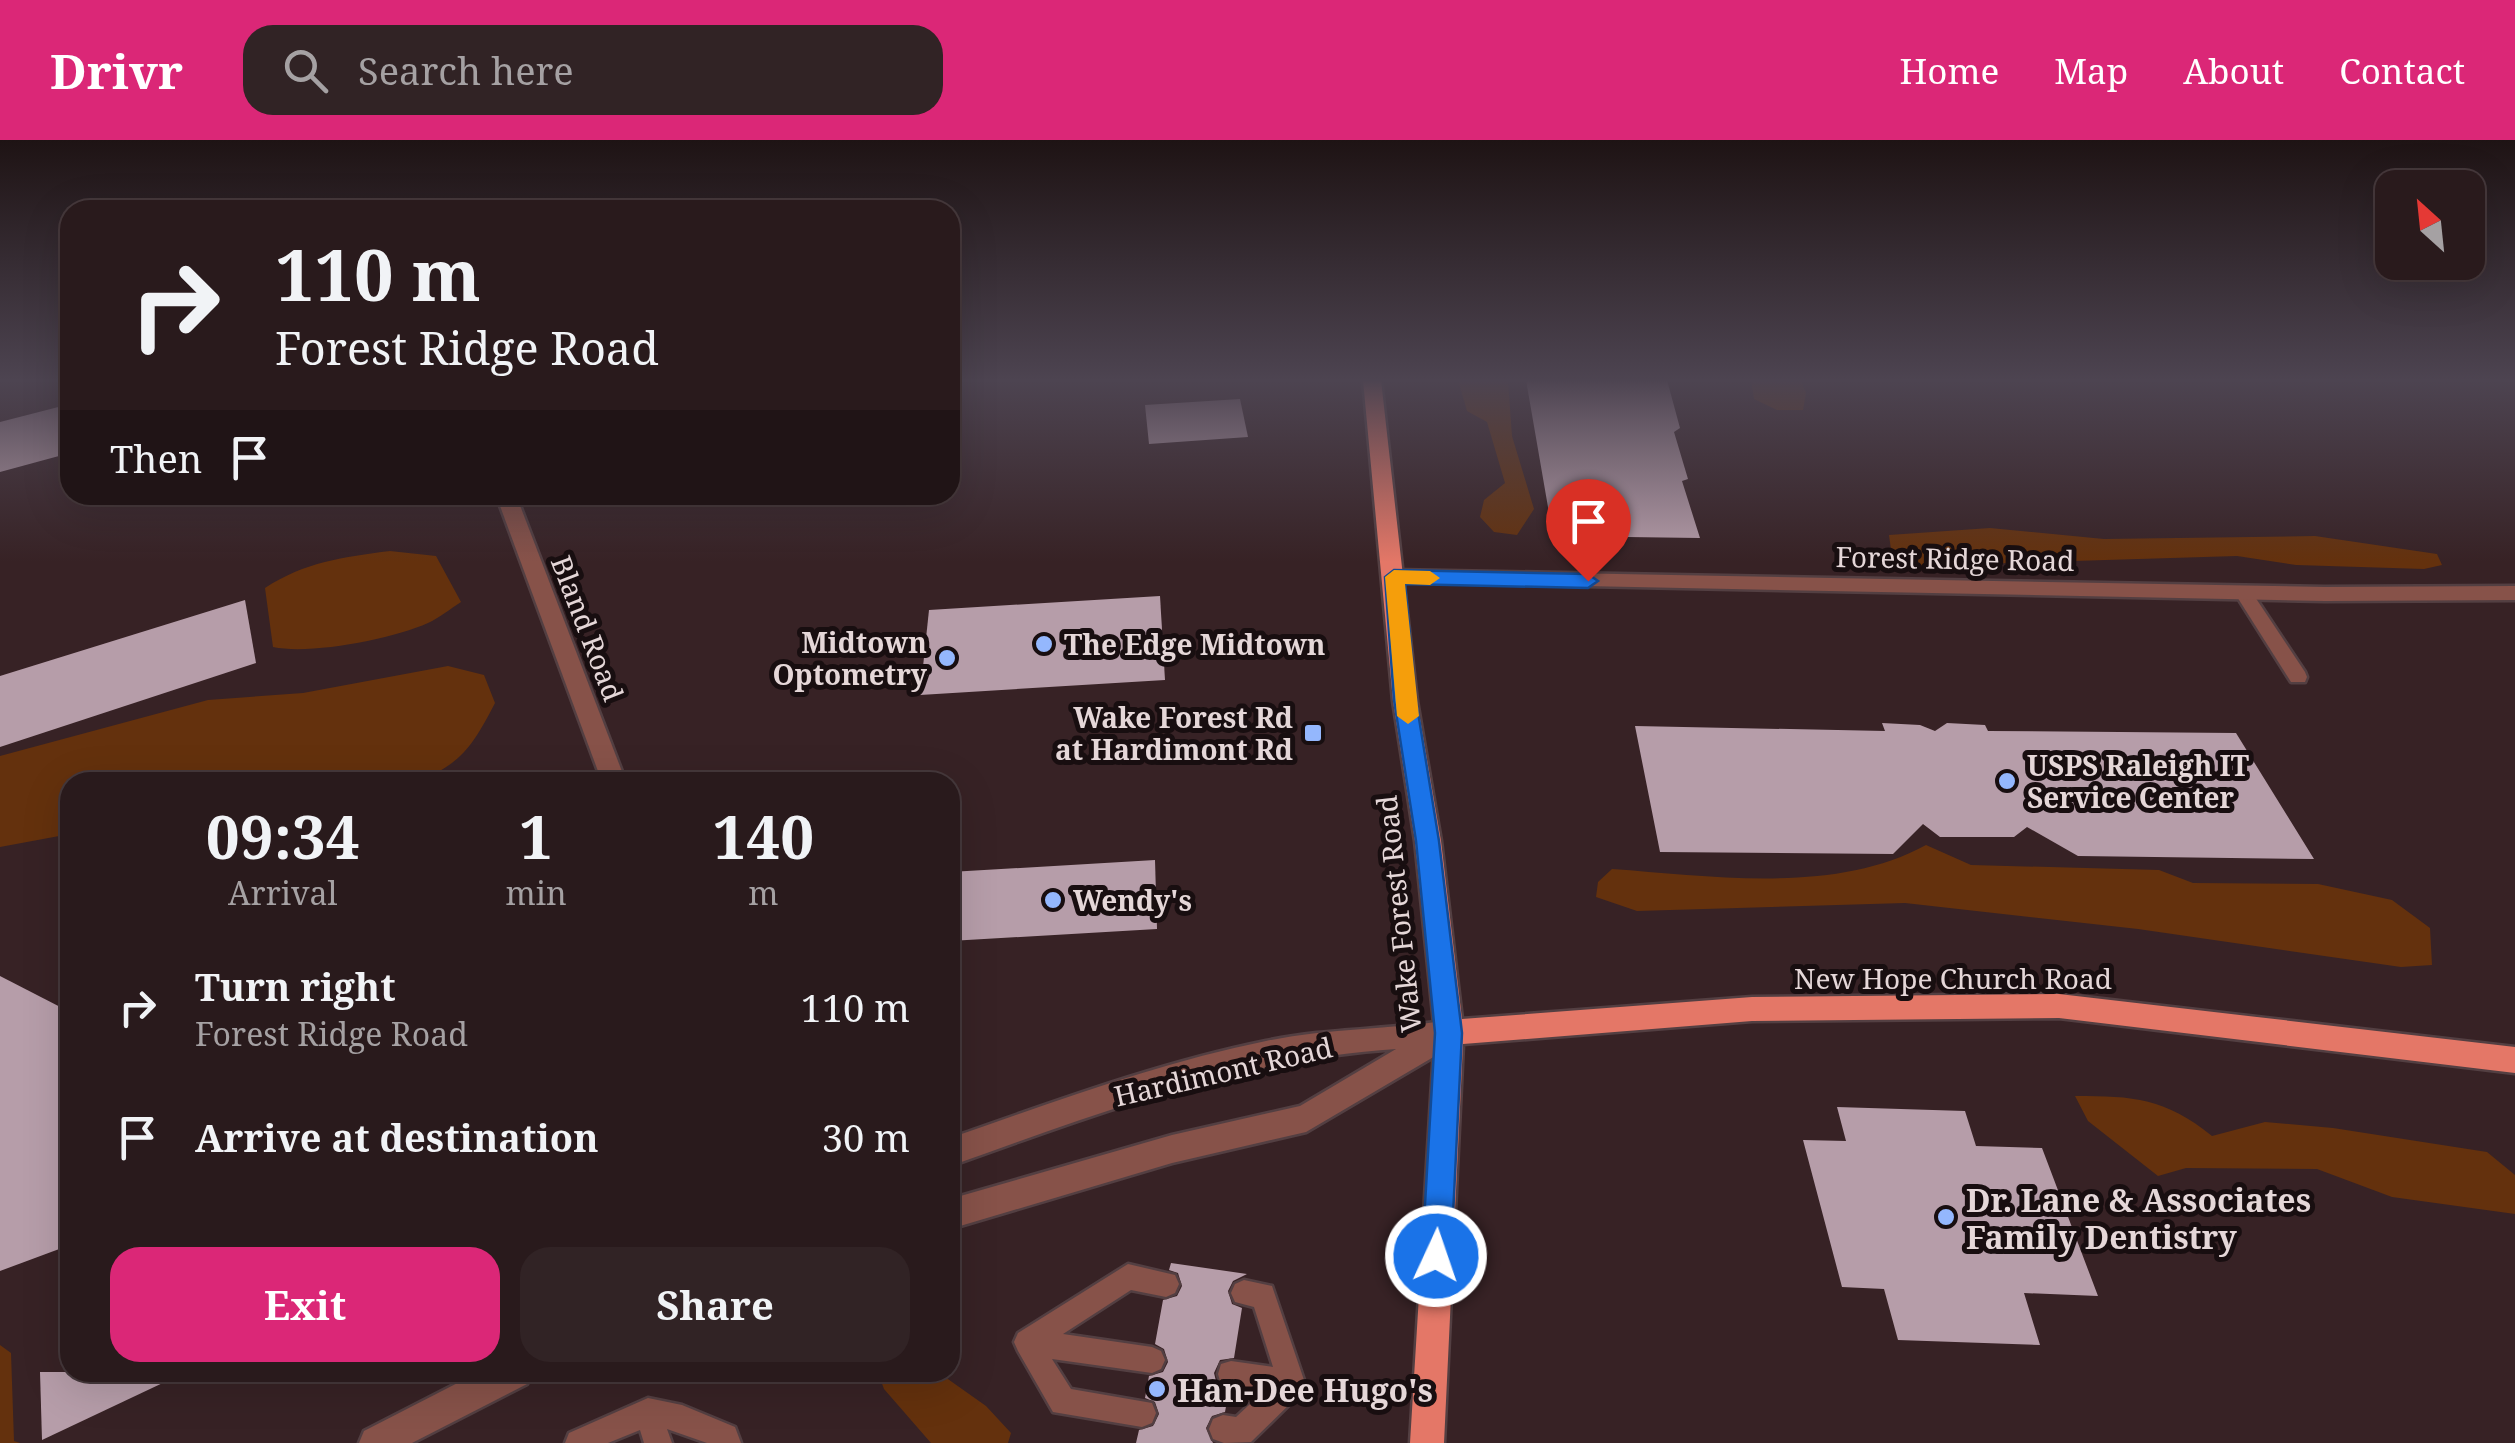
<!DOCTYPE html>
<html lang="en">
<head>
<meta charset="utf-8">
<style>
  :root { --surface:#291a1c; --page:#312325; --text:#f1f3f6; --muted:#a5a1a3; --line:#45383b; --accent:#db2777 }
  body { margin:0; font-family:"Noto Serif",serif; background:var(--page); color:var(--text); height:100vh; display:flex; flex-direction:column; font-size:38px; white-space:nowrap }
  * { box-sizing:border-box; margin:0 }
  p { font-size:32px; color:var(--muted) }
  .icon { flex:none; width:55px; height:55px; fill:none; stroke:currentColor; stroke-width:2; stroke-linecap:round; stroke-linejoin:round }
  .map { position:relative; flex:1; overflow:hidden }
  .details { position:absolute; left:60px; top:632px; width:900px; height:610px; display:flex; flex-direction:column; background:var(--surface); border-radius:30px; box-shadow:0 10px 40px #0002,0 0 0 2px var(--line) }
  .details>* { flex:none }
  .guide { position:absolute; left:60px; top:60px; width:900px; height:305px; border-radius:30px; box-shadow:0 10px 40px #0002,0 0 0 2px var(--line); background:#291a1c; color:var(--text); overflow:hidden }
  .needle { width:65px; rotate:333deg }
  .fabs { position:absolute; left:2375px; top:30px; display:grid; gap:20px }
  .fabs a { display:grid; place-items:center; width:110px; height:110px; border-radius:20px; background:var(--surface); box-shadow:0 10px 40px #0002,0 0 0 2px var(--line); font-size:50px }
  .pin { position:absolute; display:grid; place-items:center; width:85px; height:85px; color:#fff; margin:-102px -42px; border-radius:50% 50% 50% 0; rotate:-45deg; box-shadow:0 0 10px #0007 }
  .pin .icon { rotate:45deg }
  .me { position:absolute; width:110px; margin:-55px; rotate:3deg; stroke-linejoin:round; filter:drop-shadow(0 0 8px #0008) }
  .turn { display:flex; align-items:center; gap:35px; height:210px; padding:0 50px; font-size:45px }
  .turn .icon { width:130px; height:130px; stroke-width:2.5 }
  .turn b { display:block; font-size:70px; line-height:85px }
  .then { display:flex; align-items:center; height:95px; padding:0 50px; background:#0003; gap:20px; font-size:38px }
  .eta { display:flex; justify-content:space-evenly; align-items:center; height:170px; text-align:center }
  .eta b { font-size:60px; font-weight:700; line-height:70px }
  .button { display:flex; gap:20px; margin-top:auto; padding:20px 50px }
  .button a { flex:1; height:115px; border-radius:30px; background:var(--accent); color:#fff; font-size:40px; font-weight:700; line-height:115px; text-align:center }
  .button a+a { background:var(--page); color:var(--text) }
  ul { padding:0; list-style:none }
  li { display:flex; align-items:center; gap:30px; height:130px; padding:0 50px }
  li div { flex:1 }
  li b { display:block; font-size:38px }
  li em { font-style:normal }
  header { display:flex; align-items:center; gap:60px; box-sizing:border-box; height:140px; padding:0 50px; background:var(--accent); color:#fff }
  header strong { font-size:48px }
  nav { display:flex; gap:55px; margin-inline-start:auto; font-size:35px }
  .search { width:700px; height:90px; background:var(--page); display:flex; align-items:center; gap:25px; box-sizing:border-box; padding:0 35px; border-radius:30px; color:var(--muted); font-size:38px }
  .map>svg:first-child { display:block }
  .green { fill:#64310d }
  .building { fill:#b69da9 }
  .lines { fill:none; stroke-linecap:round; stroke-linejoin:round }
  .service-casing { stroke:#533f42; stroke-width:5 }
  .minor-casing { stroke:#533f42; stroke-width:5 }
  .tertiary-casing { stroke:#533f42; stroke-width:5 }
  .primary-casing { stroke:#533f42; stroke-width:5 }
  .service { fill:#875249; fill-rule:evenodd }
  .minor { fill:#875249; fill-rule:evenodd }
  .tertiary { fill:#875249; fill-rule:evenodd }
  .primary { fill:#e47767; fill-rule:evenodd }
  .route { fill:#1a73e8; stroke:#114b97; stroke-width:2.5 }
  .slow { fill:#f59e0b }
  .poi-dot { fill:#94b7fd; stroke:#180e10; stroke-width:4 }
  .labels { text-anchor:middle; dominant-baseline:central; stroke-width:10; stroke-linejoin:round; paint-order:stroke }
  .street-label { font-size:28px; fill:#e5d7d8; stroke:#180e10 }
  .poi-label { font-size:28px; font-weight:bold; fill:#e5d7d8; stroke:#180e10; text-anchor:start }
  .near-poi-label { font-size:32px; font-weight:bold; fill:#e5d7d8; stroke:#180e10; text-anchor:start }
</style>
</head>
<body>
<header>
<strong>Drivr</strong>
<div class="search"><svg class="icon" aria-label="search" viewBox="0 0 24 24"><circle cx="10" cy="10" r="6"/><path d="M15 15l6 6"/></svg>Search here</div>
<nav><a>Home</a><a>Map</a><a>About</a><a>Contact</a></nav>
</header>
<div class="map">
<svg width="2515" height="1303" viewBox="0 0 2515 1303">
  <rect width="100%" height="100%" fill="#372225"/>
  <g class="green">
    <polygon points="1458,240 1508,240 1512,296 1534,369 1517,395 1494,392 1480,377 1484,360 1505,343 1487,282 1467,271"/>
    <polygon points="1751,240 1801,240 1806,253 1803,270 1777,270 1754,259"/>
    <polygon points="1990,388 2104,399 2315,396 2437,414 2442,425 2424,429 2296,425 2237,416 1911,426 1892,417 1889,395"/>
    <path d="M390 411 436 416 461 462C450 469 439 478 428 483 393 499 310 515 273 507L265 448C305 422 343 417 390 411Z"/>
    <path d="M448 526 484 535 495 563C473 605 461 626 414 642H70V694L0 707V616L208 560 303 553Z"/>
    <path d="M1926 705 1971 725 2159 730 2193 743 2318 744 2392 760 2430 788 2432 825 2401 827 2138 789 1905 763 1637 771 1596 757 1598 742 1612 729C1712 736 1835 755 1926 705Z"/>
    <path d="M2075 956C2134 956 2165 958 2212 996L2265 982 2333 988 2487 1012 2515 1035V1074L2392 1057 2317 1029 2186 1028 2158 1036 2088 981Z"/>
    <polygon points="0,1205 11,1213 14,1301 20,1303 0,1303"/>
    <polygon points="878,1233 946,1233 945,1237 986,1266 1011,1293 1008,1303 931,1303 884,1249"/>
  </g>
  <g class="building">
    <polygon points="1526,240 1667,240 1680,288 1674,292 1688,339 1682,341 1700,398 1553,396"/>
    <polygon points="1240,259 1248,297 1149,304 1145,265"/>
    <polygon points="70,264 70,313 0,332 0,282"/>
    <polygon points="1160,456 1165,540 920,555 929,470"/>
    <polygon points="245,460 256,523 0,607 0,536"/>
    <polygon points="1882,583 1920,585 1935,591 1947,583 1985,585 1988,591 2236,593 2314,719 2078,716 2027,687 2014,697 1940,697 1923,684 1893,714 1660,712 1635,586 1885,591"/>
    <polygon points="1155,720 1157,789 950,801 950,732"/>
    <polygon points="0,836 70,872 70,1105 0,1131"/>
    <polygon points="1837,967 1965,971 1976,1006 2042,1008 2098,1156 2024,1153 2040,1205 1898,1200 1884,1149 1842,1147 1803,1000 1846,1001"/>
    <polygon points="1171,1123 1247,1134 1233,1141 1228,1151 1232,1164 1242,1168 1234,1218 1220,1220 1214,1233 1217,1245 1229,1250 1225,1272 1212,1276 1206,1288 1213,1303 1136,1303 1139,1290 1153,1286 1159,1274 1155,1262 1145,1258 1149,1236 1163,1232 1168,1222 1164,1209 1155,1204 1163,1160 1177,1156 1182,1146 1178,1133 1169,1130"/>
    <polygon points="40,1232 186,1232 42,1300"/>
  </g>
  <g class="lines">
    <g class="service-casing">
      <g id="service">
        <polygon points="2243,446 2249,448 2305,532 2307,537 2305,542 2291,542 2234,452"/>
        <polygon points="1128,1124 1175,1135 1179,1144 1175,1153 1166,1157 1131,1150 1063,1194 1152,1207 1161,1211 1165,1220 1161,1229 1152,1233 1052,1219 1071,1249 1152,1263 1156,1273 1152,1283 1142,1287 1053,1272 1018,1211 1014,1202 1018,1193"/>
        <polygon points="1244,1140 1272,1146 1305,1243 1301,1253 1251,1302 1224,1303 1213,1299 1209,1289 1213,1279 1223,1275 1236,1277 1262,1253 1221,1244 1218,1234 1221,1224 1231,1221 1273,1227 1254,1167 1235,1162 1231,1153 1235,1144"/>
        <polygon points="648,1258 682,1265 735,1287 741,1303 707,1303 667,1289 672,1303 644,1303 640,1290 608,1303 565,1303 569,1293"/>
      </g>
    </g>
    <g class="minor-casing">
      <polygon id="minor" points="1394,430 2325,447 2515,446 2515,460 2325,461 1386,442 1383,437"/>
    </g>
    <g class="tertiary-casing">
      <g id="tertiary">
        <polygon points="496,355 516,355 626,642 602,642"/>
        <path d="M1449 880 1459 884 1463 893 1459 902 1306 992 1172 1023 950 1089V1059L1172 995 1300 966 1396 909C1240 919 1096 974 950 1026V998C1054 962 1158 923 1266 901 1327 888 1389 890 1449 880Z"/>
        <polygon points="479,1232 532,1232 527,1244 412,1303 359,1303 364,1291"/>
      </g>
    </g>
    <g class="primary-casing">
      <polygon id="primary" points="1363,240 1381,240 1417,561 1441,701 1462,879 1752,857 2059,854 2515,907 2515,933 2059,878 1752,881 1463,904 1444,1303 1410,1303 1435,893 1415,701 1393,561"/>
    </g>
    <use href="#service" class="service"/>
    <use href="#minor" class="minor"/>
    <use href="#tertiary" class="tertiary"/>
    <use href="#primary" class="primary"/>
  </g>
  <linearGradient id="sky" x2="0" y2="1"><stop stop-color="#1e1314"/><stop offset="0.57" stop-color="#4d4451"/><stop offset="1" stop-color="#4d4451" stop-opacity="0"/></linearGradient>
  <rect width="2515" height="422" fill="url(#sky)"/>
  <polygon class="route" points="1394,430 1588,434 1598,441 1588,448 1405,444 1416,560 1439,701 1462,893 1451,1116 1447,1126 1436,1130 1426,1126 1422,1116 1435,893 1416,701 1394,560 1385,437"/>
  <polygon class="slow" points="1394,430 1430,431 1440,438 1430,445 1405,444 1419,576 1408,584 1397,576 1385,437"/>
  <g class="poi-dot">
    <circle cx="1044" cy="504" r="10"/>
    <circle cx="947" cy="518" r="10"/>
    <rect x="1303" y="583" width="20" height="20" rx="5"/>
    <circle cx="2007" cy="641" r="10"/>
    <circle cx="1053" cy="760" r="10"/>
    <circle cx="1946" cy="1077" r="10"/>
    <circle cx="1157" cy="1249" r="10"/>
  </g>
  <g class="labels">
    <g class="street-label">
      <text transform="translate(1955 418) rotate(1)">Forest Ridge Road</text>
      <text transform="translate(588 488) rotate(69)">Bland Road</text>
      <text transform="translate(1398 774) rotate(-96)">Wake Forest Road</text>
      <text x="1953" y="838">New Hope Church Road</text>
      <text transform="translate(1223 931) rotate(-13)">Hardimont Road</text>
    </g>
    <g class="poi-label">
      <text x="927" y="502" text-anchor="end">Midtown<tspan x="927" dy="32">Optometry</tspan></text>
      <text x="1064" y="504">The Edge Midtown</text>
      <text x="1293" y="577" text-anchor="end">Wake Forest Rd<tspan x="1293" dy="32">at Hardimont Rd</tspan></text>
      <text x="2027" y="625">USPS Raleigh IT<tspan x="2027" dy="32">Service Center</tspan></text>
      <text x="1073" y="760">Wendy's</text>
    </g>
    <g class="near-poi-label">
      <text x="1966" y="1059">Dr. Lane &amp; Associates<tspan x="1966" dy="37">Family Dentistry</tspan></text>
      <text x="1177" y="1249">Han-Dee Hugo's</text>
    </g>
  </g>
</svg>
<div class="fabs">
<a><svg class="needle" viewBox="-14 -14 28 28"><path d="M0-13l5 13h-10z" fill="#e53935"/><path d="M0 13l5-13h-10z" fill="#a5a1a3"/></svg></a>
</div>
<div class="pin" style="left:1588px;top:441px;background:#d93025"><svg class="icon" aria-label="arrive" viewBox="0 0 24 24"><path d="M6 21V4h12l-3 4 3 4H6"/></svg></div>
<svg class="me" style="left:1436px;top:1116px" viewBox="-20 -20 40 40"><circle r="17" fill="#1a73e8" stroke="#fff" stroke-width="3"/><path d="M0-11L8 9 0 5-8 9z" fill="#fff"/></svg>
<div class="guide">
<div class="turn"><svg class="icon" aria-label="right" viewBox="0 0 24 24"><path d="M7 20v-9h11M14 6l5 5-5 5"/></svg><div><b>110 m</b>Forest Ridge Road</div></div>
<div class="then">Then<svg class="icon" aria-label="arrive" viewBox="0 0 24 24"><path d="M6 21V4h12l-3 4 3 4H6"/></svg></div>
</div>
<section class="details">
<div class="eta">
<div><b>09:34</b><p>Arrival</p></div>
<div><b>1</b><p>min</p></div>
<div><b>140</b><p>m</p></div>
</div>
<ul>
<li><svg class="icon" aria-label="right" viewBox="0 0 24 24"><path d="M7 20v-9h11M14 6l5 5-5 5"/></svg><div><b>Turn right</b><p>Forest Ridge Road</p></div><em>110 m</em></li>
<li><svg class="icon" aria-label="arrive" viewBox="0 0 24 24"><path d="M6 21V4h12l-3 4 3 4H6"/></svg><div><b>Arrive at destination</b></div><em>30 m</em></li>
</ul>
<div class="button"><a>Exit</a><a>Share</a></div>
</section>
</div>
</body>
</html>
